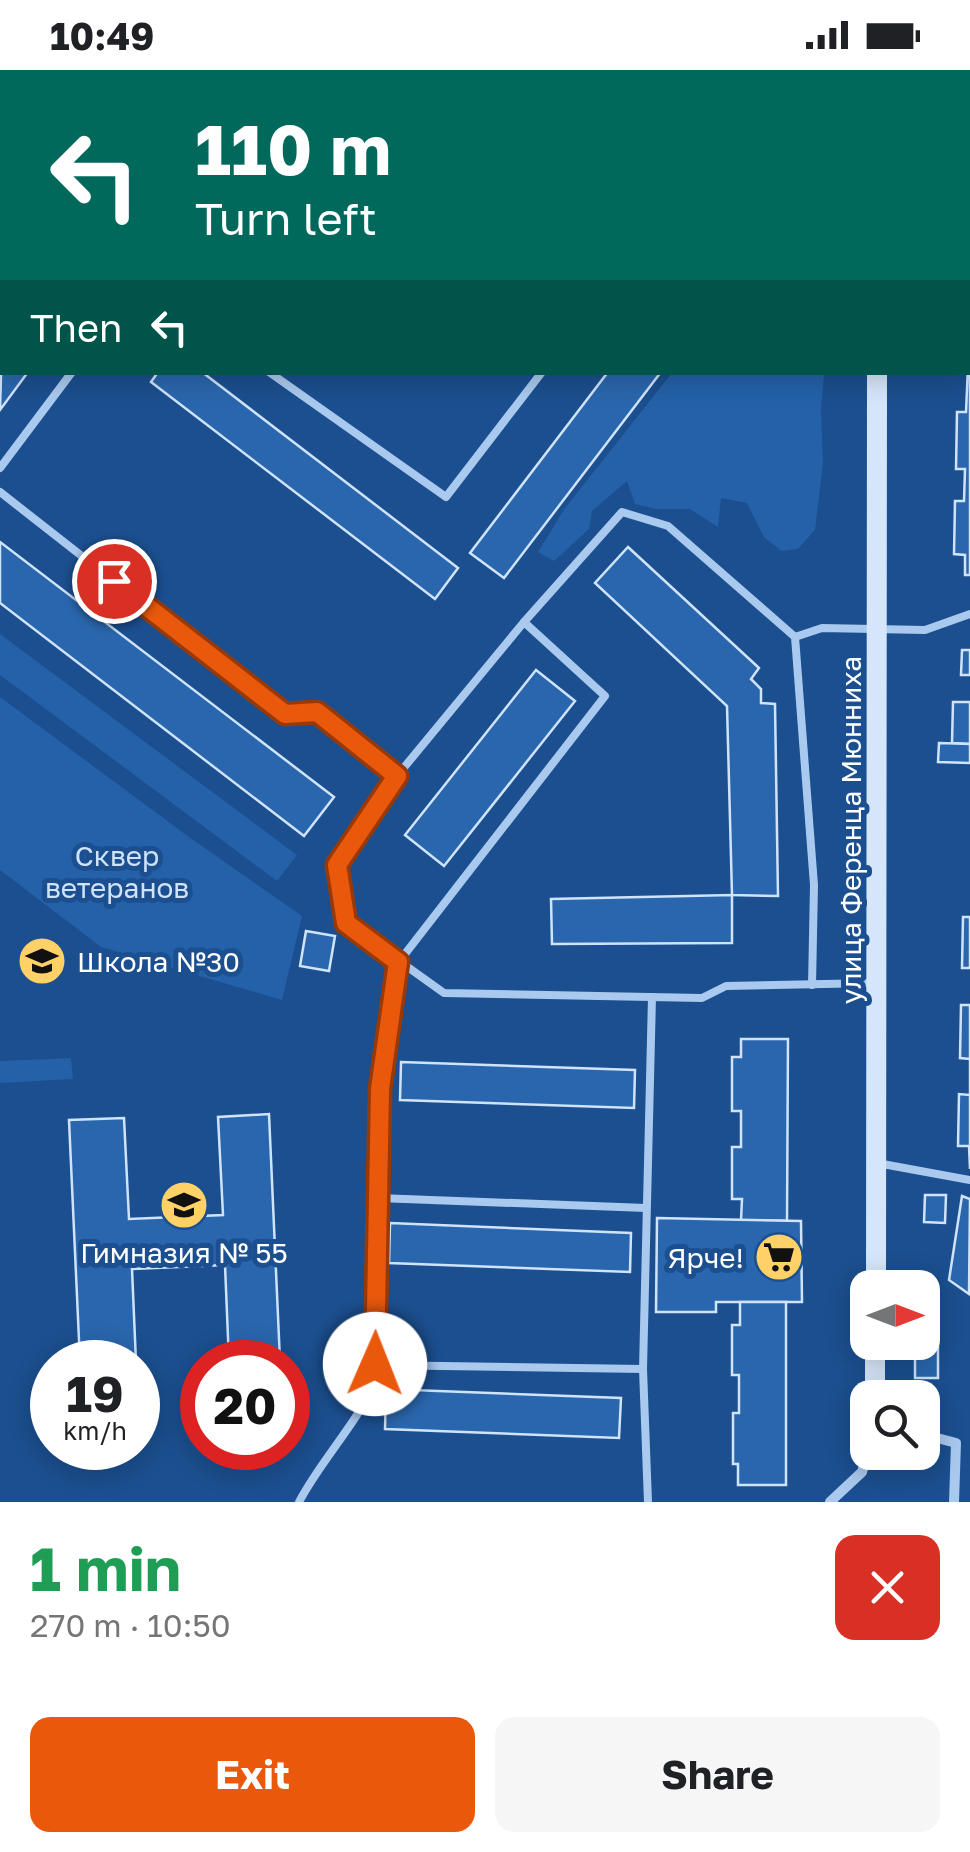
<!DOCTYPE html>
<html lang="en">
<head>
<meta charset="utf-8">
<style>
  :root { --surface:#fff; --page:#f6f6f6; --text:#202124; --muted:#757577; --accent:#ea580c }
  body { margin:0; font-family:"Golos Text",sans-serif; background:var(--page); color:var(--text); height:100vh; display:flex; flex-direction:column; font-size:38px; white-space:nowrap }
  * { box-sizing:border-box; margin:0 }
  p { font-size:32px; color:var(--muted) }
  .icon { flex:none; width:55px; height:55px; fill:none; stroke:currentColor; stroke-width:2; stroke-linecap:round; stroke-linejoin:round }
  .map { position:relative; height:1432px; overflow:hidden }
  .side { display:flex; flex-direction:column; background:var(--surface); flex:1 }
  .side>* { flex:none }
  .guide { position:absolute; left:0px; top:0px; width:970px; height:305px; box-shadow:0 5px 25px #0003; background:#00695c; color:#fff; overflow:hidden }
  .needle { width:65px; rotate:90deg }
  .tools { position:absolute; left:850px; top:1200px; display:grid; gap:20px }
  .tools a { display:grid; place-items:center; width:90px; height:90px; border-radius:20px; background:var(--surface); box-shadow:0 5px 25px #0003; font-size:50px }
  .speed { position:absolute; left:30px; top:1270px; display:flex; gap:20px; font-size:50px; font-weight:700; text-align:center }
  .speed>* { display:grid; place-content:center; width:130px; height:130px; border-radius:50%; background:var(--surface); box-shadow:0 5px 25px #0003; line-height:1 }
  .speed small { font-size:25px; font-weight:400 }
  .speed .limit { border:15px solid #d22; background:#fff; color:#111 }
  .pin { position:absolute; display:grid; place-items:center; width:85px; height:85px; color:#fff; margin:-42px; border:5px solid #fff; border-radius:50%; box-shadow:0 2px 10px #0007 }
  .me { position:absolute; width:110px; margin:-55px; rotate:1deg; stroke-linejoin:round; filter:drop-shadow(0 0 8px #0008) }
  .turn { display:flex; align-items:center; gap:35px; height:210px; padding:0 30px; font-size:45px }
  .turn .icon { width:130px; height:130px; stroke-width:2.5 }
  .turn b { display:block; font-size:70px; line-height:85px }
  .then { display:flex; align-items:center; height:95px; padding:0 30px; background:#0003; gap:20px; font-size:38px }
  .round { display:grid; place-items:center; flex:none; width:105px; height:105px; border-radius:20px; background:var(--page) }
  .head { display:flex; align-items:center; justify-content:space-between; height:170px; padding:0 30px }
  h1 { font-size:60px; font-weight:700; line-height:75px; color:#1e9e55 }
  .button { display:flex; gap:20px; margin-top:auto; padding:20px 30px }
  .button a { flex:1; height:115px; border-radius:20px; background:var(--accent); color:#fff; font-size:40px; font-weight:700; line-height:115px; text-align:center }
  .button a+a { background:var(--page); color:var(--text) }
  .status { display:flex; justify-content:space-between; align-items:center; height:70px; padding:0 50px; background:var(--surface); direction:ltr }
  .status svg { height:28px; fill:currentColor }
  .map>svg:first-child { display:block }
  .green { fill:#2461a8 }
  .building { fill:#2a66ad; stroke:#cfe3fa; stroke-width:2.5 }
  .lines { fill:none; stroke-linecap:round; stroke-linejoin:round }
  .lane { stroke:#a9c9ee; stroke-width:8 }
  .street { stroke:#a9c9ee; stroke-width:10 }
  .secondary { stroke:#d6e6fa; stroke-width:20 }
  .route-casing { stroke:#983908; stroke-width:25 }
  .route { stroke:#ea580c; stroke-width:18 }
  .labels { text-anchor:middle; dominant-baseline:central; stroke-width:10; stroke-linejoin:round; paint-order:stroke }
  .street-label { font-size:28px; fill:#fff; stroke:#1b4f8f }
  .park-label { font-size:28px; fill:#cfe3fa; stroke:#1b4f8f }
  .poi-label { font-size:28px; fill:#fff; stroke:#1b4f8f; text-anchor:start }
</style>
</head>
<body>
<div class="status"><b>10:49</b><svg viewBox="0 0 49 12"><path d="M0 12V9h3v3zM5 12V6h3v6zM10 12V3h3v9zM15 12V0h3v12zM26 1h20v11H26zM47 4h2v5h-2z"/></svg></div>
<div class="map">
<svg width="970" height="1432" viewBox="0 0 970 1432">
  <rect width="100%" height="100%" fill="#1b4f8f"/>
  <g class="green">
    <polygon points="672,303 824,303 821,341 823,393 815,460 798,479 781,481 764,467 747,433 721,428 718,457 690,439 656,439 635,434 627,411 592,441 589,459 554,491 538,482 565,438"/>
    <polygon points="0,564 297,785 277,811 0,605"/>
    <polygon points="0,627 189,767 302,846 282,930 101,877 0,800"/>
    <polygon points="71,988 73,1009 0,1013 0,991"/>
  </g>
  <g class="building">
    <polygon points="551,0 630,0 633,2 554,2"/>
    <polygon points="970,251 970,505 965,505 965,485 954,484 955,431 964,431 965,399 956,399 957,342 966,342"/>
    <polygon points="2,270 2,302 28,302 0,340"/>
    <polygon points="158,302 202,302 458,498 435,529 151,312"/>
    <polygon points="608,302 661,302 504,508 470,483"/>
    <polygon points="0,472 334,727 304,766 0,533"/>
    <polygon points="628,477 759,598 751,609 761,619 761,633 775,634 778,826 732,825 727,636 595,513"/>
    <polygon points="962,580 970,580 970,605 961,605"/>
    <polygon points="536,600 575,631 444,796 405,765"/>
    <polygon points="953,632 970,632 970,674 952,673"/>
    <polygon points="939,673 970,674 970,693 938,692"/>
    <polygon points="732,825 732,873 552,874 551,829"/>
    <polygon points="963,847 970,847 970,898 962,898"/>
    <polygon points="306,861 335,866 329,901 300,896"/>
    <polygon points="961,935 970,935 970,1099 969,1076 958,1076 959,1024 970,1025 970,989 960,988"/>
    <polygon points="741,969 788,969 787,1151 741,1150 742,1129 732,1129 732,1077 741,1077 741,1041 732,1041 732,987 741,987"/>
    <polygon points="401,992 635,1000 634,1038 400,1030"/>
    <polygon points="269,1044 280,1291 229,1292 225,1195 132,1199 136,1292 80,1292 69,1050 124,1048 129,1149 223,1145 218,1047"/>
    <polygon points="925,1125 946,1125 945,1153 924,1152"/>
    <polygon points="962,1126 970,1129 969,1224 949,1210"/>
    <polygon points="657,1148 801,1151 802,1232 716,1232 716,1242 656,1242"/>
    <polygon points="390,1153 631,1163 630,1202 389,1193"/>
    <polygon points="915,1214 929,1215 929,1236 922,1236 922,1218 915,1218"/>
    <polygon points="740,1232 786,1232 786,1415 738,1415 738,1394 733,1394 733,1343 739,1343 739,1305 732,1305 732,1255 740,1255"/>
    <polygon points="922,1236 929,1236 928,1259 922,1259"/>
    <polygon points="922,1266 933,1266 933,1277 938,1277 938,1308 915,1308 915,1272 922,1272"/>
    <polygon points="386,1319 621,1328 619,1368 385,1359"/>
  </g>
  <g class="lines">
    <g class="lane">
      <polyline points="130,0 133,2"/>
      <polyline points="255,0 258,2"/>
      <polyline points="691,0 694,2"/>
      <polyline points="140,2 142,0"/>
      <polyline points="0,190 2,187"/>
      <polyline points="269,302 446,427 542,302"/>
      <polyline points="0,398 72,302"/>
      <polyline points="0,422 285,645 317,642 397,706 337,795 346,853 444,923 702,928 726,916 874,913"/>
      <polyline points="795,567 822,558 925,560 970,544"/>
      <polyline points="397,706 524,552 622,442 668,456 795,567 814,815 812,915"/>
      <polyline points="877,1093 970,1110"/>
      <polyline points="378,1128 646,1138"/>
      <polyline points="375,1295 643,1299"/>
      <path d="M299 1432C321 1390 356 1355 375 1312L381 1019 398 893 605 626 524 552"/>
      <polyline points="648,1432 643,1299 652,927"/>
    </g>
    <g class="street">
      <polyline points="922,1364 956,1373 954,1432"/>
      <polyline points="830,1432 862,1402 868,1382"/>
    </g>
    <g class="secondary">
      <polyline points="876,2 876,0"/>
      <polyline points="876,1218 877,302"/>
      <polyline points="875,1328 875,1272"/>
    </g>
  </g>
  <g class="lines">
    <g class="route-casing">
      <polyline id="route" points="114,511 285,644 317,642 397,706 337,795 346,853 398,892 380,1019 375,1294"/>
    </g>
    <use href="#route" class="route"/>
  </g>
  <defs>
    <g id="school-disc" transform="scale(2.5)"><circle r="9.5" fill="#ffd166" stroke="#1b4f8f"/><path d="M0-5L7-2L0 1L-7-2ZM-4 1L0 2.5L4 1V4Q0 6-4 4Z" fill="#111"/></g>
    <g id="supermarket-disc" transform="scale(2.5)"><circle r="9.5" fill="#ffd166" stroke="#1b4f8f"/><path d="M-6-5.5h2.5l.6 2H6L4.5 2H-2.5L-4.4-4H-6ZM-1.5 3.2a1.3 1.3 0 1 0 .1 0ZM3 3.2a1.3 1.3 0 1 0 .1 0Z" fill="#111"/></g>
  </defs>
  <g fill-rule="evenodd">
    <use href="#school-disc" x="42" y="891"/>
    <use href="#school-disc" x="184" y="1135"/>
    <use href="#supermarket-disc" x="779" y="1187"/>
  </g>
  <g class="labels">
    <g class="street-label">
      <text transform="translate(850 760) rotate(-90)">улица Ференца Мюнниха</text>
    </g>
    <g class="park-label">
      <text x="117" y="785">Сквер<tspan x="117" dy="32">ветеранов</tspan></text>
    </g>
    <g class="poi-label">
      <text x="77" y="891">Школа №30</text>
      <text x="184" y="1182" text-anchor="middle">Гимназия № 55</text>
      <text x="744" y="1187" text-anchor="end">Ярче!</text>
    </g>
  </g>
</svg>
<div class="tools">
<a><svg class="needle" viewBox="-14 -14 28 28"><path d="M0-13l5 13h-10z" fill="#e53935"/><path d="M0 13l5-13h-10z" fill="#757577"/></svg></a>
<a><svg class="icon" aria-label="search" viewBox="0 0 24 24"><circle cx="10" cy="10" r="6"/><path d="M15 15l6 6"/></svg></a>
</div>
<div class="speed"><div>19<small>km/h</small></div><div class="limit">20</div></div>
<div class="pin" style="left:114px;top:511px;background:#d93025"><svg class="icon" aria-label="arrive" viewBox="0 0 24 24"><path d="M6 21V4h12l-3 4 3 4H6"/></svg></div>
<svg class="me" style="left:375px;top:1294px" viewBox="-20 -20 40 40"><circle r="19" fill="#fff"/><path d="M0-13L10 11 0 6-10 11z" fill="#ea580c"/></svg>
<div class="guide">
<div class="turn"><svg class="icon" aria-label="left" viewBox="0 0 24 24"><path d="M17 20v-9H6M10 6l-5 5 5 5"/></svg><div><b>110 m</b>Turn left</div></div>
<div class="then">Then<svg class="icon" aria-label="left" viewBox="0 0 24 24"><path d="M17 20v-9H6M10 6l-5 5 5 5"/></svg></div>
</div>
</div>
<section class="side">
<div class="head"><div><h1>1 min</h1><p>270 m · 10:50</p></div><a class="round" style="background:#d93025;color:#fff"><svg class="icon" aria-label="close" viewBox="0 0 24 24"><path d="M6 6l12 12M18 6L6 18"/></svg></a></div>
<div class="button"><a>Exit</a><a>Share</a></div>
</section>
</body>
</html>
